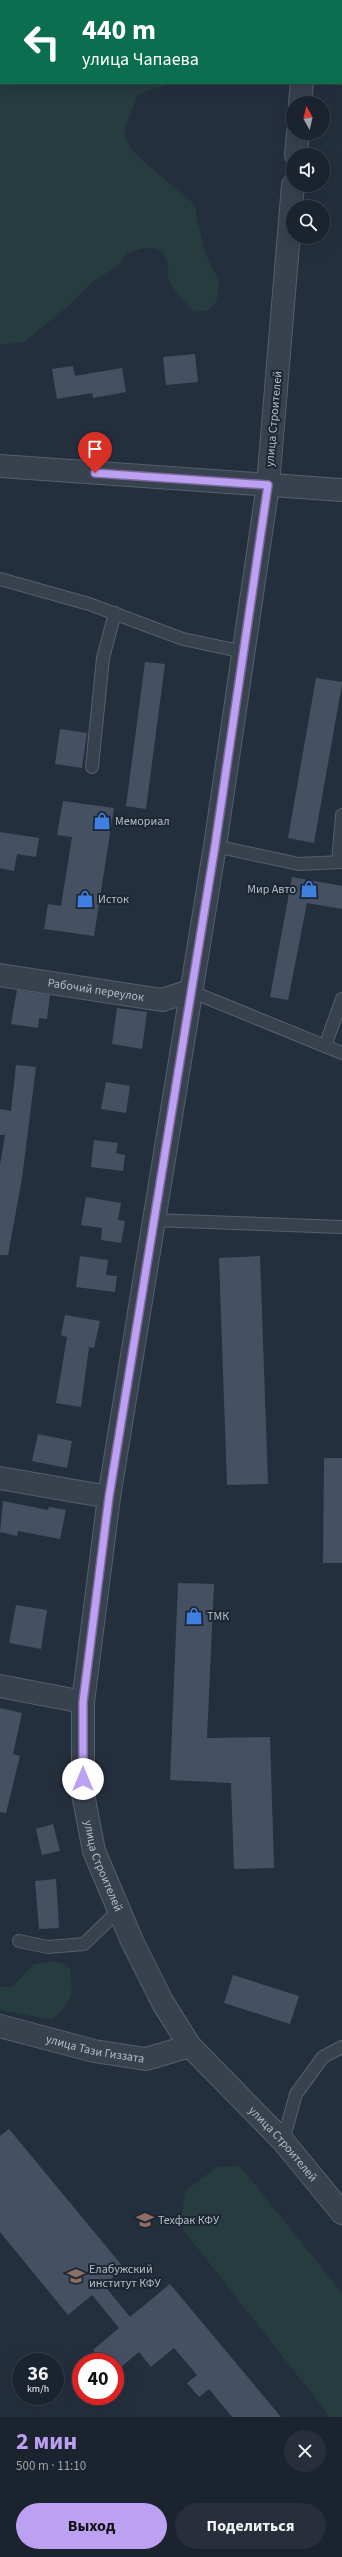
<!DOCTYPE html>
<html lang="ru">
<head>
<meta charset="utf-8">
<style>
  :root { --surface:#1b232e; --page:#282f3a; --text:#f1f3f6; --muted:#a0a4aa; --line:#39404a; --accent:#bca0f2 }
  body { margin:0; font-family:"Source Sans 3",sans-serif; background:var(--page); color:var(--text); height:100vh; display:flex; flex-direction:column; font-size:15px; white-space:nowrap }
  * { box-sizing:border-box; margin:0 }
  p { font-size:13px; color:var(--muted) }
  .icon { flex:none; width:22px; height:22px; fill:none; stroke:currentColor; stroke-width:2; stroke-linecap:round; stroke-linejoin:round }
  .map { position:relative; height:2417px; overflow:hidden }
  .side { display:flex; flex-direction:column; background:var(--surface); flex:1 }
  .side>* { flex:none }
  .hud { position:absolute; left:0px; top:0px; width:342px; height:84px; box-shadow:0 4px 16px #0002,0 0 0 1px var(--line); background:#0b6e4f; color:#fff; overflow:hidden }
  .needle { width:26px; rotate:352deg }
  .controls { position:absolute; left:286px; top:96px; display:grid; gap:8px }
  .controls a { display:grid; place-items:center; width:44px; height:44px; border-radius:50%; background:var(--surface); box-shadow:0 4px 16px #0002,0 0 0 1px var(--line); font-size:20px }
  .speed { position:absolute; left:12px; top:2353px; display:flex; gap:8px; font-size:20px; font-weight:700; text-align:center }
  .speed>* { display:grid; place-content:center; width:52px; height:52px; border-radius:50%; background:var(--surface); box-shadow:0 4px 16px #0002,0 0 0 1px var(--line); line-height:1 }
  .speed small { font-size:10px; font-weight:400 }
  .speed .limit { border:6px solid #d22; background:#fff; color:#111 }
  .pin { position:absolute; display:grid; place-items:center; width:34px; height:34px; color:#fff; margin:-41px -17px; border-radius:50% 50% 50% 0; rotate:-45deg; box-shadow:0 0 4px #0007 }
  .pin .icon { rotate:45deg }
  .me { position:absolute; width:44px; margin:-22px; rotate:0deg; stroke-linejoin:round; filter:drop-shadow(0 0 3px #0008) }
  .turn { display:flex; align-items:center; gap:14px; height:84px; padding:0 16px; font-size:18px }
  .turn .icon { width:52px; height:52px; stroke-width:2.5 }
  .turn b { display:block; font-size:28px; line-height:34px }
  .round { display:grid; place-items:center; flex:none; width:42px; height:42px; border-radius:21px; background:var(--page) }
  .summary { display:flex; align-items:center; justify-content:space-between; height:68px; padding:0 16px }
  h1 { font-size:24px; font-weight:700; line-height:30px; color:var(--accent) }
  .action { display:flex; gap:8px; margin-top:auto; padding:8px 16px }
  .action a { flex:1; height:46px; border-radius:24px; background:var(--accent); color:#111; font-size:16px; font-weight:700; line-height:46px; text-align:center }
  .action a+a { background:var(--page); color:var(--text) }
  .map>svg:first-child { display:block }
  .green { fill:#263c3f }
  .building { fill:#455162 }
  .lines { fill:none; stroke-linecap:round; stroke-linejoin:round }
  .service-casing { stroke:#565f6c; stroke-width:14 }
  .minor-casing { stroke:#565f6c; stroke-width:24 }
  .tertiary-casing { stroke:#565f6c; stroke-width:24 }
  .service { stroke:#38414e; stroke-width:12 }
  .minor { stroke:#38414e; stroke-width:22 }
  .tertiary { stroke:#38414e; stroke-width:22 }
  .route-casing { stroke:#7a689d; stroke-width:10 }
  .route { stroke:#bca0f2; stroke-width:7 }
  .labels { text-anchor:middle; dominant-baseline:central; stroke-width:4; stroke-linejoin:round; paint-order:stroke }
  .street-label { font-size:12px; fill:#b4bcc9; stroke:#1d2633 }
  .poi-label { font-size:12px; fill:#b4bcc9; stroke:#1d2633; text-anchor:start }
</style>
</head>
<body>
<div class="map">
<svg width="342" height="2417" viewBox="0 0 342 2417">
  <rect width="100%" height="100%" fill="#242f3e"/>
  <g class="green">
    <path d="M0 0 84 1H1V83H174L138 94 125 128V137L131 149 143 161 194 204 205 253 219 281 217 301 207 311 195 312C187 304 172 291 169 280 167 276 169 270 168 265 164 241 142 247 126 254L120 264 91 283 68 306 24 342 0 345Z"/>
    <path d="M52 1961 62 1963 70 1969C74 1994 72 2003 52 2020L0 2010V1987H12L33 1965Z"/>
    <polygon points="240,2166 342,2293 342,2417 330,2417 185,2232 182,2214 185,2191 217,2167"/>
  </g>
  <g class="building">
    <polygon points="195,354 198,382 166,385 163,357"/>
    <polygon points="73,366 75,376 122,368 126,392 93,398 92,393 57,399 52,369"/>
    <polygon points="145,662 165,664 146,809 126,806"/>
    <polygon points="316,678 342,682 342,684 314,843 288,838"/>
    <polygon points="60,729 87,733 82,768 55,764"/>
    <polygon points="63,801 114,808 94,936 44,929 48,904 61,906 72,837 57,835"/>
    <polygon points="0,832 39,838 36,857 17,854 14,871 0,868"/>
    <polygon points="292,877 342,886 342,909 307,903 288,1000 270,997"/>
    <polygon points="17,990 50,995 47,1019 39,1018 38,1028 11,1024"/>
    <polygon points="117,1008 147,1012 142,1049 112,1044"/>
    <polygon points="16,1065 36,1067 22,1178 8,1255 0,1255 0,1165 5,1135 0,1135 0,1109 11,1111"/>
    <polygon points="106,1082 130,1086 126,1113 101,1109"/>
    <polygon points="94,1140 118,1143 116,1153 125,1155 123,1171 91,1167"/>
    <polygon points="86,1197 121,1203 118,1220 125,1221 121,1243 101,1240 102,1228 81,1225"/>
    <polygon points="80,1256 108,1260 106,1275 117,1276 115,1292 76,1287"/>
    <polygon points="260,1256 268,1484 227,1485 219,1258"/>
    <polygon points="65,1315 100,1321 94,1348 89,1347 81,1407 56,1403 67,1337 61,1335"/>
    <polygon points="38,1434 72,1441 67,1468 32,1461"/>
    <polygon points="324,1458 342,1458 342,1563 323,1563"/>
    <polygon points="3,1501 48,1510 49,1507 66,1510 60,1539 18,1531 17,1536 0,1532"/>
    <polygon points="178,1583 214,1584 207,1738 270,1737 274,1868 234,1869 231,1783 170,1780"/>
    <polygon points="16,1605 47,1610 41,1649 9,1643"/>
    <polygon points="0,1708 22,1713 13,1754 20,1756 6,1813 0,1812"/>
    <polygon points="53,1824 60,1851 42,1855 36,1829"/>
    <polygon points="56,1879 59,1928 39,1929 35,1881"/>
    <polygon points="233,1975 299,1996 290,2024 224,2003"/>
    <polygon points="9,2129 124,2268 104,2285 130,2317 170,2284 281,2417 232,2417 209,2389 199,2397 187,2383 197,2375 174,2348 151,2367 139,2352 115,2372 115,2362 103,2362 93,2350 119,2328 92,2295 68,2315 0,2232 0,2136"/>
  </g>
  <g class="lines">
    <g class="service-casing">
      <g id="service">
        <polyline points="0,579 89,604 183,639 244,652"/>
        <polyline points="92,767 103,658 115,613"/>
        <polyline points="215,846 299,864 342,862"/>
        <polyline points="338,862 342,815"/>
        <polyline points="190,991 342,1053"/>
        <polyline points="325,1046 342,999"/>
        <polyline points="153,1220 342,1227"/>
        <polyline points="19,1941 48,1947 84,1944 119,1910"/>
        <polyline points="283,2141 296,2094 323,2057 342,2047"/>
      </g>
    </g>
    <g class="minor-casing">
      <g id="minor">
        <path id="s1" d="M0 975 162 1000 190 991"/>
        <polyline points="0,1478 109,1497"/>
        <polyline points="0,1686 83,1702"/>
      </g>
    </g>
    <g class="tertiary-casing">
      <g id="tertiary">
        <polyline points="309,1 309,0"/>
        <polyline points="300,103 302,83"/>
        <polyline points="296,155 298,133"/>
        <path id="s2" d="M293 185 268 485 215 846 109 1497 83 1702V1794L94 1851 132 1941 163 2003 190 2046 283 2141 342 2213"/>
        <polyline points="0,466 342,490"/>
        <path id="s3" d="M0 2026 94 2051 146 2059 190 2046"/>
      </g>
    </g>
    <use href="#service" class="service"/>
    <use href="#minor" class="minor"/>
    <use href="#tertiary" class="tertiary"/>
  </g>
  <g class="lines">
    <g class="route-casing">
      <polyline id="route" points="83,1779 83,1702 109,1497 215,846 268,485 95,473"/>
    </g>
    <use href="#route" class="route"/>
  </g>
  <defs>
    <g id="shop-bare" transform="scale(1.38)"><path d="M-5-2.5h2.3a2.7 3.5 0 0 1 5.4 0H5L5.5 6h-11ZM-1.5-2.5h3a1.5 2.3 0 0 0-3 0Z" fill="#3f7fe0" stroke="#1d2633" stroke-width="2.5" paint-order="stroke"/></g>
    <g id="university-bare" transform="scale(1.38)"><path d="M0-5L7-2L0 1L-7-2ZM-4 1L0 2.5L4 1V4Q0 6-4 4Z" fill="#8d6e63" stroke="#1d2633" stroke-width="2.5" paint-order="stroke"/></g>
  </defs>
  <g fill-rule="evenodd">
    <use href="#shop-bare" x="102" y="821"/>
    <use href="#shop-bare" x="309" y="889"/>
    <use href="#shop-bare" x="85" y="899"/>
    <use href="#shop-bare" x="194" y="1616"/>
    <use href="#university-bare" x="145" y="2220"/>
    <use href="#university-bare" x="76" y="2276"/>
  </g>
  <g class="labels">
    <g class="street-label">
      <text transform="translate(274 419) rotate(-85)">улица Строителей</text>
      <text stroke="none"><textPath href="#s1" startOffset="97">Рабочий переулок</textPath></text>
      <text stroke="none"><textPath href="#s2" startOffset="1699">улица Строителей</textPath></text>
      <text stroke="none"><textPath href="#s3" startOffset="98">улица Тази Гиззата</textPath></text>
      <text stroke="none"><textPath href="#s2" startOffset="2035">улица Строителей</textPath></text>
    </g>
    <g class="poi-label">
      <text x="115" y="821">Мемориал</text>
      <text x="296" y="889" text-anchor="end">Мир Авто</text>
      <text x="98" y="899">Исток</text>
      <text x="207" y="1616">ТМК</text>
      <text x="158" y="2220">Техфак КФУ</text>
      <text x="89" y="2269">Елабужский<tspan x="89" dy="14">институт КФУ</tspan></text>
    </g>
  </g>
</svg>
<div class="controls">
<a><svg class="needle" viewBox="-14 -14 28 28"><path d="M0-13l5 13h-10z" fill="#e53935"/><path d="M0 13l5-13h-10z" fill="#a0a4aa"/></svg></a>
<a><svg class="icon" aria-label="sound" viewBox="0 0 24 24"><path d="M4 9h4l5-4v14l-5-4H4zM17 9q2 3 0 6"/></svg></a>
<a><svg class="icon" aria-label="search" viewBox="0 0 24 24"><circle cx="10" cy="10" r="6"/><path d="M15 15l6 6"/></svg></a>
</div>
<div class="speed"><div>36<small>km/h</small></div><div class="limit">40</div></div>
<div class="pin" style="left:95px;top:473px;background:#d93025"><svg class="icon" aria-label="arrive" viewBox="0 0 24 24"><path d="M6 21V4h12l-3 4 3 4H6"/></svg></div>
<svg class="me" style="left:83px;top:1779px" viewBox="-20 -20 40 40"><circle r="19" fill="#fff"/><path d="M0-13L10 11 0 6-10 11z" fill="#bca0f2"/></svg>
<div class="hud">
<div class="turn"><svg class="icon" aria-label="left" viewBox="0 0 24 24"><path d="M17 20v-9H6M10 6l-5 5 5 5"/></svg><div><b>440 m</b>улица Чапаева</div></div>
</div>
</div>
<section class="side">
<div class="summary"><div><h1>2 мин</h1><p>500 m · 11:10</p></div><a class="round"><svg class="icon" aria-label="close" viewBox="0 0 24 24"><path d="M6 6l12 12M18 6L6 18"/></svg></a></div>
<div class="action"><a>Выход</a><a>Поделиться</a></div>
</section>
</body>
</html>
